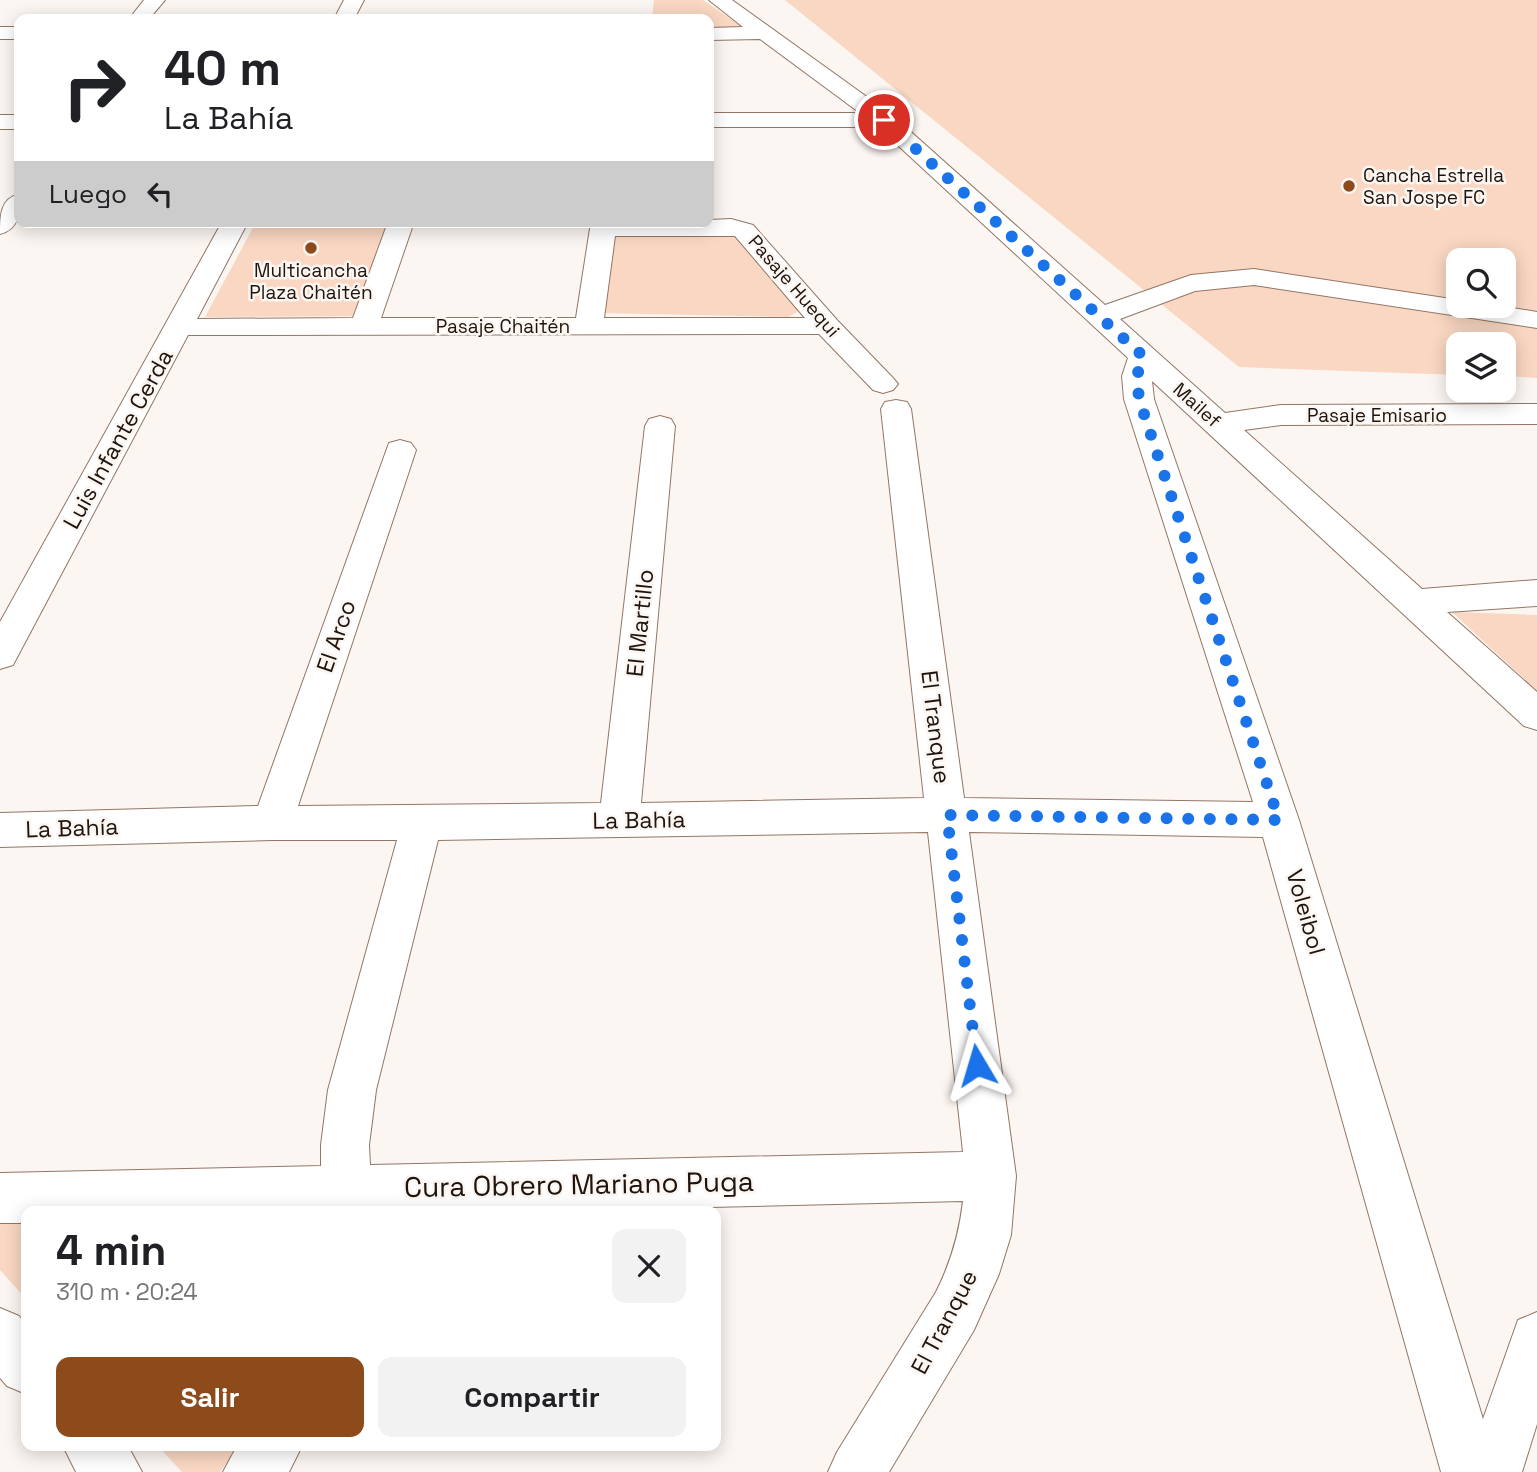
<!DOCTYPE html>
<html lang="es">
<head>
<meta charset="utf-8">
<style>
  :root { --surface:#fff; --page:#f2f2f2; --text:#202124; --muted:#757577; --accent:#8d4a1a }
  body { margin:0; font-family:"Space Grotesk",sans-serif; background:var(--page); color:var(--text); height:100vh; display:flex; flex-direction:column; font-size:26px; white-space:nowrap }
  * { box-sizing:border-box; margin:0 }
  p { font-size:23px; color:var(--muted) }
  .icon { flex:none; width:38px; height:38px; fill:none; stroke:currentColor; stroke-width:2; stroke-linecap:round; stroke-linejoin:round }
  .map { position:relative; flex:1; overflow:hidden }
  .side { position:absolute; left:21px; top:1206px; width:700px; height:245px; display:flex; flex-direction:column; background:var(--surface); border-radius:14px; box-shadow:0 4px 18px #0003 }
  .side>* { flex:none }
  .guide { position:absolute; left:14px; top:14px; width:700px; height:214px; border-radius:14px; box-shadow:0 4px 18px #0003; background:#fff; color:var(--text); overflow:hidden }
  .fabs { position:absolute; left:1446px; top:248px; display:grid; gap:14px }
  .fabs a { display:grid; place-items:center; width:70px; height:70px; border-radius:14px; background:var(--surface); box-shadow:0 4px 18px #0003; font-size:35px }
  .pin { position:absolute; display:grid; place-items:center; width:60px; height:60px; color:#fff; margin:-30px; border:4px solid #fff; border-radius:50%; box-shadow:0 2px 7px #0007 }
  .me { position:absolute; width:77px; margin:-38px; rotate:353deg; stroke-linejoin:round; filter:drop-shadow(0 0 5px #0008) }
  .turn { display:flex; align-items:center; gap:24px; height:147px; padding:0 35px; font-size:32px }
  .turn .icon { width:91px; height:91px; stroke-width:2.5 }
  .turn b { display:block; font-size:49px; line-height:60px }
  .then { display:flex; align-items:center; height:66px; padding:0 35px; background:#0003; gap:14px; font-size:26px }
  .round { display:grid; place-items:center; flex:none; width:74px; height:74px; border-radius:14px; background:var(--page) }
  .overview { display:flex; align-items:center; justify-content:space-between; height:119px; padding:0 35px }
  h1 { font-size:42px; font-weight:800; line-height:52px }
  .cta { display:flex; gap:14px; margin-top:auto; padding:14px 35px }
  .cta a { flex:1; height:80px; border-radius:14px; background:var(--accent); color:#fff; font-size:28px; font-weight:800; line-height:80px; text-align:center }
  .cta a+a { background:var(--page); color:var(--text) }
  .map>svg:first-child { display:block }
  .green { fill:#f9d7c2; fill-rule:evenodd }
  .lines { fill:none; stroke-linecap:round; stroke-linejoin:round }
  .minor-casing { stroke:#937665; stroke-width:2 }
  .minor { fill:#fff; fill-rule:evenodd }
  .route { stroke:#1a73e8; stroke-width:12; stroke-dasharray:0 21.6 }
  .poi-dot { fill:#8d4a1a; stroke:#fcf6f2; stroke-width:2.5 }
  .labels { text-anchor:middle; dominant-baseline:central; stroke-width:5; stroke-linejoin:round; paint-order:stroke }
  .far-poi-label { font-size:19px; fill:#1e130d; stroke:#fcf6f2; text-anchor:start }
  .far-street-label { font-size:19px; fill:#1e130d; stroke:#fcf6f2 }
  .street-label { font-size:23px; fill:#1e130d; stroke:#fcf6f2 }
  .near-street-label { font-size:28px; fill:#1e130d; stroke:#fcf6f2 }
</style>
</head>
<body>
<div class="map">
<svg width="1537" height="1472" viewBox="0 0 1537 1472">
  <rect width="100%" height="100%" fill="#fcf6f2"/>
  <g class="green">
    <polygon points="654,0 703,0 747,30 709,29 709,19 652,19"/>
    <path d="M785 0H1537V378L1503 376V345H1458V375L1239 367ZM1458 261H1503V306H1458Z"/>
    <polygon points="256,222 392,222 360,316 205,317"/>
    <polygon points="610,230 732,233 800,310 789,317 598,313"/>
    <polygon points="1452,612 1537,615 1537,691"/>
    <polygon points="0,1219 26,1219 26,1299 0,1270"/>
    <polygon points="158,1446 239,1446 220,1472 182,1472"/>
  </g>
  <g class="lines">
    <g class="minor-casing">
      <g id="minor">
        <polygon points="144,0 165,0 149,19 129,19"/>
        <polygon points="344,0 364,0 354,19 334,19"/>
        <path d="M709 0H732L892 115 1105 305 1191 275 1254 269 1458 300V306H1501L1537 312V328L1254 285 1195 291 1120 319 1225 413 1281 405 1537 404V424L1281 425 1244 430 1422 589 1537 580V606L1447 612 1537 692V730L1524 726 1152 381 1154 399 1299 820 1483 1419 1518 1320 1537 1312V1424L1522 1472H1441L1263 837 969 832 1016 1176 1011 1235 999 1274 974 1330 889 1472H828L837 1452 936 1292C951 1262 959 1235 963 1201L541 1211H26V1223H0V1173L321 1166V1145L328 1090 397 840H272L0 847V813L258 806 389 443 400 440 411 443 416 450 298 806 601 803 645 426 649 419 660 416 671 419 675 426 641 803 924 798 881 409 885 402 896 400 907 402 911 409 964 798 1253 802 1124 399 1122 376 1128 358 878 127H709V113H860L760 39 709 40V28L743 27ZM928 832 963 1152 370 1165 369 1145 376 1090 438 840Z"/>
        <rect x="0" y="27" width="19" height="12"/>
        <rect x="0" y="115" width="19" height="14"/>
        <path d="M19 194C20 211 20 229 0 234 0 216 0 199 19 194Z"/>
        <path d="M731 219 753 225 837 320 893 378 898 384 893 390 883 393 873 390 819 334 188 335 13 665 0 669V622L222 222H248L197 319 353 318 388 222H414L381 318H576L591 222H709V220ZM615 236H735L805 318H604Z"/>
        <polygon points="0,1308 19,1316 26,1325 26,1394 7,1386 0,1378"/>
        <polygon points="63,1446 128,1446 142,1472 76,1472"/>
        <polygon points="237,1446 302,1446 289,1472 223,1472"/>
      </g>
    </g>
    <use href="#minor" class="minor"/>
  </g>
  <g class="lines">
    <polyline class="route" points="884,120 1143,356 1137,376 1139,399 1279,820 947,815 977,1065"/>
  </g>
  <g class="poi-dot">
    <circle cx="1349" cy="186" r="7"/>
    <circle cx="311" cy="248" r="7"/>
  </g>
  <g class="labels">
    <g class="far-poi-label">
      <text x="1363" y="175">Cancha Estrella<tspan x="1363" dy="22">San Jospe FC</tspan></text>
      <text x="311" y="270" text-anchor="middle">Multicancha<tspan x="311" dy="22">Plaza Chaitén</tspan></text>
    </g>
    <g class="far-street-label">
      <text transform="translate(794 286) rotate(49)">Pasaje Huequi</text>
      <text x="503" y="326">Pasaje Chaitén</text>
      <text transform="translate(1197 405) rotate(42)">Mailef</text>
      <text x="1377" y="415">Pasaje Emisario</text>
    </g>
    <g class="street-label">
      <text transform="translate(118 439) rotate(-61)">Luis Infante Cerda</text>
      <text transform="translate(640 623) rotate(-84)">El Martillo</text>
      <text transform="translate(336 636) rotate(-71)">El Arco</text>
      <text transform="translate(936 727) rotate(83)">El Tranque</text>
      <text transform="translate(639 820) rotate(-1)">La Bahía</text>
      <text transform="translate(72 828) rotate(-2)">La Bahía</text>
      <text transform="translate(1306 912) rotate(74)">Voleibol</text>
      <text transform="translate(944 1322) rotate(-62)">El Tranque</text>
    </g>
    <g class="near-street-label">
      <text transform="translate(579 1184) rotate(-1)">Cura Obrero Mariano Puga</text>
    </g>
  </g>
</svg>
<div class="fabs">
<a><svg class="icon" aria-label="search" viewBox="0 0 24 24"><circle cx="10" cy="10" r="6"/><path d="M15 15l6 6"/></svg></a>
<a><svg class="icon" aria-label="layers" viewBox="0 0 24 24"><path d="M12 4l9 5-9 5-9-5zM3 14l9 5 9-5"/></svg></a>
</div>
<div class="pin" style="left:884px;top:120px;background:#d93025"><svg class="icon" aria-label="arrive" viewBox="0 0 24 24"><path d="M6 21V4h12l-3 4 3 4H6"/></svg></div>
<svg class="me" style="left:977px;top:1065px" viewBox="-20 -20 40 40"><path d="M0-17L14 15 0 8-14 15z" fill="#1a73e8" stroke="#fff" stroke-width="4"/></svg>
<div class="guide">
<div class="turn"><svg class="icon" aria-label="right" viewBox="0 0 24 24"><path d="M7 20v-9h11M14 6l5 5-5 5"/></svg><div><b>40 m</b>La Bahía</div></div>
<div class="then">Luego<svg class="icon" aria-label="left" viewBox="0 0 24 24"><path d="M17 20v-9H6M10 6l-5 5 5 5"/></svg></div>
</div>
<section class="side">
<div class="overview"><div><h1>4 min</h1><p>310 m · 20:24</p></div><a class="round"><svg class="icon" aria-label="close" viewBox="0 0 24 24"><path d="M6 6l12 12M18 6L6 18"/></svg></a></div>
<div class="cta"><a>Salir</a><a>Compartir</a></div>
</section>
</div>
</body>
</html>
